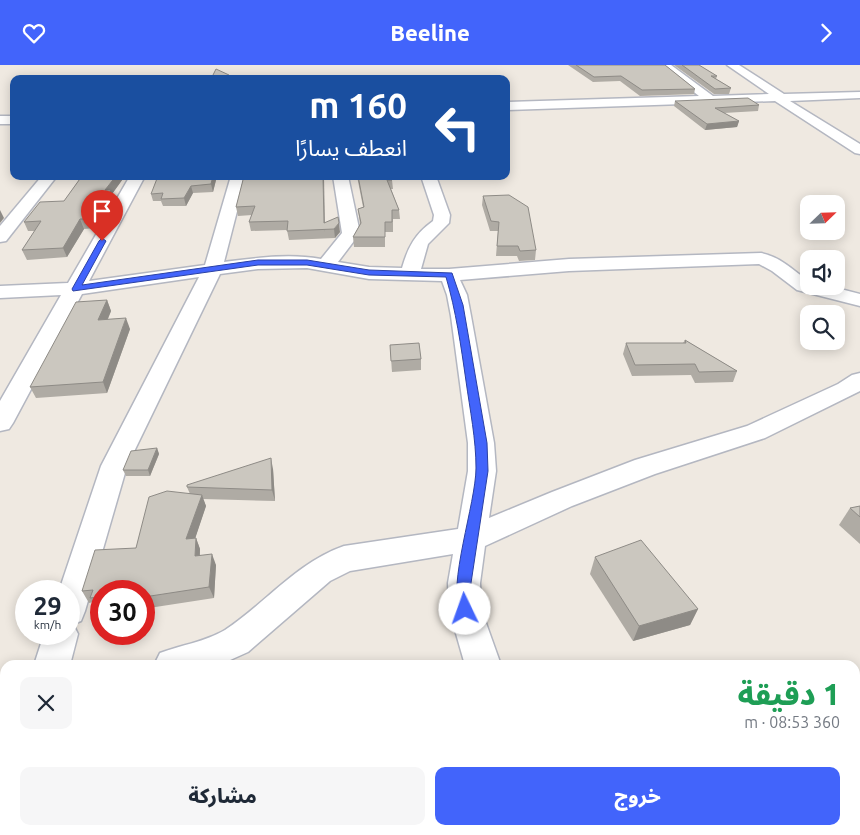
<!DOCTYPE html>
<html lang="ar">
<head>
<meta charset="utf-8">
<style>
  :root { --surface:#fff; --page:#f6f6f7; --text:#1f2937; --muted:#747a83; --accent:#4264fb }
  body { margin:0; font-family:Ubuntu,"Noto Sans Arabic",sans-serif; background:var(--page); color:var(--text); direction:rtl; height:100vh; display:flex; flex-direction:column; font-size:19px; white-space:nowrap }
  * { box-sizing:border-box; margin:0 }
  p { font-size:16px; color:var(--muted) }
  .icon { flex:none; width:28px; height:28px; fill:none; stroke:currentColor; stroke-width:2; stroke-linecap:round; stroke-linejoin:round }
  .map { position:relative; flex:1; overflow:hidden; direction:ltr }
  .sheet { position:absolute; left:0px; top:595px; width:860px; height:175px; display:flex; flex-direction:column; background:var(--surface); border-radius:15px 15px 0 0; box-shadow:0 2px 12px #0003; direction:rtl }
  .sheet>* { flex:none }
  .top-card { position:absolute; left:10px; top:10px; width:500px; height:105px; border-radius:10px; box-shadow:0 2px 12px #0003; direction:rtl; background:#1a4fa0; color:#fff; overflow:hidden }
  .needle { width:32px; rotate:67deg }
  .controls { position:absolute; left:800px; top:130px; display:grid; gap:10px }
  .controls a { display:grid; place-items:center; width:45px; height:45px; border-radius:10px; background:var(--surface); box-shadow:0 2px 12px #0003; font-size:25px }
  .speed { position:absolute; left:15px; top:515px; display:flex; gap:10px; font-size:25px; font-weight:700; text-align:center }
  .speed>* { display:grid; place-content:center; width:65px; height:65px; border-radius:50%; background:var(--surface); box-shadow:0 2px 12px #0003; line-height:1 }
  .speed small { font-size:12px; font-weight:400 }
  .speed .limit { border:8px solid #d22; background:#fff; color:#111 }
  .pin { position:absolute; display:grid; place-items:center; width:42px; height:42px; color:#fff; margin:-51px -21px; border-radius:50% 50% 50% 0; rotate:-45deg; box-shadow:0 0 5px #0007 }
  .pin .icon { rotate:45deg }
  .me { position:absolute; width:55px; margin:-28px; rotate:357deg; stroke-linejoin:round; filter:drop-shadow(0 0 4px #0008) }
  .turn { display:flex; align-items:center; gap:18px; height:105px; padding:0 20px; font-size:22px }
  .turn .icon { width:65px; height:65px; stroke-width:2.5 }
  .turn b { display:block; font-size:35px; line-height:42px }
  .round { display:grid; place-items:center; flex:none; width:52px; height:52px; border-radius:10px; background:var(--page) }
  .summary { display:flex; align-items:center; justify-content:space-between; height:85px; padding:0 20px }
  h1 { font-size:30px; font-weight:800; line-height:38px; color:#1e9e55 }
  .primary-button { display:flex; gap:10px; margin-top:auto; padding:10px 20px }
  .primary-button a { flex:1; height:58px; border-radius:10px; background:var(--accent); color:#fff; font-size:20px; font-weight:800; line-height:58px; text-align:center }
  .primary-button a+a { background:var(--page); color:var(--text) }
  header { display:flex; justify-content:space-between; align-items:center; height:65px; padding:0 20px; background:var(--accent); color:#fff; font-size:22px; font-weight:800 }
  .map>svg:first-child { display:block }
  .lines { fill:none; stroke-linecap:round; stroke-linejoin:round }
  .street-casing { stroke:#b4b7c1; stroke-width:3 }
  .street { fill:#fff; fill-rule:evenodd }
  .wall { fill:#afaba4 }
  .shaded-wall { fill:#8e8b86 }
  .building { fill:#cbc7bf; stroke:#8e8b86 }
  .route { fill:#4264fb; stroke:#2b41a3 }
</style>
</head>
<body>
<header><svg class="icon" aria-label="forward" viewBox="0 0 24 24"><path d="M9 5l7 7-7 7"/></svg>Beeline<svg class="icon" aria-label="heart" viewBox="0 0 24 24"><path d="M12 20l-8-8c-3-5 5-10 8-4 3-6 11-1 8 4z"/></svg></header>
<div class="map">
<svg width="860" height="770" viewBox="0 0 860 770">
  <rect width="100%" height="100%" fill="#efe9e1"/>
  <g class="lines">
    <g class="street-casing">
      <g id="street">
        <polygon points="659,0 671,0 713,31 769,29 727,0 739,0 784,29 860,27 860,33 790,36 860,79 860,89 855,88 775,36 506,45 506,37 699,31"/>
        <rect x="0" y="51" width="14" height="8"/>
        <polygon points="42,111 57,111 6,176 0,177 0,161"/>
        <path d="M130 111H145L89 216 205 200 231 111H246L224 197C256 193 289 188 321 194L342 168 333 111H348L360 168 338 197 369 202 402 203C408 182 415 169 433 156L434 150 421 111H436L450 150 449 158 428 179 421 204H449L569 194 761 188C781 192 792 205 809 216V221H829L860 229V241L797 225 772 206 759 199 569 206 460 215 467 230 471 251 494 378 496 406 489 453 552 427 635 395 747 361 838 319 852 310 860 308V326L765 373 655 409 572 441 485 481 480 518 481 544 501 600H465L449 544 448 518 453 489 350 506 330 516 248 587 219 600H154L160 588C181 580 205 577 225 565 266 538 296 498 344 481L458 464 468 406V378L451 251 447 230 442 216 369 214 307 203 258 204 220 209 127 401 85 546 81 556 73 559 78 569 70 600H34L44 569H69V526H59L101 401 199 212 82 229 13 358 9 364 0 366V336L61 230 0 233V221L68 218Z"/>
        <polygon points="5,632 5,668 0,669 0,633"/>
        <polygon points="507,765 549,765 550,770 508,770"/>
      </g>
    </g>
    <use href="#street" class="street"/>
  </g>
  <g class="wall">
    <polygon points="568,0 665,0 695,24 694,29 640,31 620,16 593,17"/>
    <polygon points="674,0 699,0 717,11 716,14 731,23 729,29 714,29"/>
    <polygon points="675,36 759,40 758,46 724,48 739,56 737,62 705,65 674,41"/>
    <polygon points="82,111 125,111 112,129 114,134 96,163 84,164 67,192 27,195 22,185 35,166 28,166 24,157 64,136"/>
    <polygon points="217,111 213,127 193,128 186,141 163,141 161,136 153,136 151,129"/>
    <polygon points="244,111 325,157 340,167 335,173 289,175 287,165 251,166 249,157 252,150 238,151 236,142"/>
    <polygon points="357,111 389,111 392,115 393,124 391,124 399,145 400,154 393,154 393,167 385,167 385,182 354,182 353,172 360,159 358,144 363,142"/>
    <polygon points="483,131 536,185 535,195 519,196 517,191 496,191 498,166 490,166 482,140"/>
    <polygon points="107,235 111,246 108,254 130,264 107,328 36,333 30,322"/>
    <polygon points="685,275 737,306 733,317 695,318 691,310 632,311 623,289 626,278 683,278"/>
    <polygon points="390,280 421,294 421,305 392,307"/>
    <polygon points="157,383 159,389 150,411 126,411 123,405"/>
    <polygon points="273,404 275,436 203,434 206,441 195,473 196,473 200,484 200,490 216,500 214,533 149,543 148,541 144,542 144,526 101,526 101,544 97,544 93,537 89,538 82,526 136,483 190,429 187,422"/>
    <polygon points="860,441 860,479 839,460 850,443"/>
    <polygon points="595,492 698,544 690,560 633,576 590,509"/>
  </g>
  <g class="shaded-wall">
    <polygon points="739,56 737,62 705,65 707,59"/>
    <polygon points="116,111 125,111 112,129 114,134 96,163 93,154 105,125"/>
    <polygon points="213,111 217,111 213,127 211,119"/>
    <polygon points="323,111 324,111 325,167 324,158"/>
    <polygon points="191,121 193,128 186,141 184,133"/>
    <polygon points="0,145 4,153 0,158"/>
    <polygon points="80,154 84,164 67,192 63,183"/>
    <polygon points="339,158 340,167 335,173 334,164"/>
    <polygon points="107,235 111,246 103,265 98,255"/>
    <polygon points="126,253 130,264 107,328 103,317"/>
    <polygon points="157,383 159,389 150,411 148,405"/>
    <polygon points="271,393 273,404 275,436 272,425"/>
    <polygon points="202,430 206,441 191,486 186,474"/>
    <polygon points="196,473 200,484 199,503 195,491"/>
    <polygon points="212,489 216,500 214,533 209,522"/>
    <polygon points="698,544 690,560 633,576 639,561"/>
    <polygon points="94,765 127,765 127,767 120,770 81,770"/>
  </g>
  <g class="building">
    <polygon points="576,0 665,0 695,24 642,25 621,11 594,12"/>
    <polygon points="682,0 699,0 717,11 711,11 731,23 715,24"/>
    <polygon points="216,4 229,10 227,14 211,14"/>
    <polygon points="748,33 759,40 715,43 739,56 707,59 675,36"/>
    <polygon points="82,111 116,111 105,125 111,125 93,154 80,154 63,183 22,185 41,156 24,157 40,137 64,136"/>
    <polygon points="158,111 213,111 211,119 191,121 184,133 161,134 163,128 151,129"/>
    <polygon points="244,111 323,111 324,158 338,152 339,158 334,164 287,166 288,156 249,157 255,141 236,142"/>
    <polygon points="358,111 389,111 392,115 387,115 399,145 392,145 392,157 385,157 385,172 353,172 361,158 358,144 364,142"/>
    <polygon points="509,130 528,142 536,185 520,186 518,181 497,181 499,157 491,156 483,131"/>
    <polygon points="107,235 98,255 126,253 103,317 30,322 76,237"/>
    <polygon points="685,275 737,306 699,307 695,299 635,300 626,278 686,278"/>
    <polygon points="419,278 421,294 391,296 390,280"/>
    <polygon points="157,383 148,405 123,405 131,386"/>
    <polygon points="271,393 272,425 187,422 187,420"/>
    <polygon points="167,426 202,430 186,474 196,473 195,491 212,489 209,522 144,532 144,526 101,526 101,532 90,533 93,525 82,526 95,485 136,483 149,432"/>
    <polygon points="860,441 860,452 850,443"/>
    <polygon points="641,475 698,544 639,561 595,492"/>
    <polygon points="19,765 94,765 81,770 18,770"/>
  </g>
  <path class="route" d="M102 173 106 176 82 220 258 195H307L369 205 452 208 463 240 487 378 488 406 471 518 472 544 470 549 465 551 460 549C447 520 476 438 476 403 476 374 470 345 466 316 461 281 456 246 446 212L369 210 307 200H258L73 226 72 224 99 176Z"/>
</svg>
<div class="controls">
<a><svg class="needle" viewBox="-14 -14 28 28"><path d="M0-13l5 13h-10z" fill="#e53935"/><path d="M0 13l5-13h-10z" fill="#747a83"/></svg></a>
<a><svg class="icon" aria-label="sound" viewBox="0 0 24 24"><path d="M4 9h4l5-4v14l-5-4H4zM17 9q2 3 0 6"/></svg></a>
<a><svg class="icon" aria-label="search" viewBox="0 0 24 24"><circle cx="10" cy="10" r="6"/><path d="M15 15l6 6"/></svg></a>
</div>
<div class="speed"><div>29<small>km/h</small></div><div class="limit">30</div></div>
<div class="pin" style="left:102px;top:176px;background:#d93025"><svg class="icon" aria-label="arrive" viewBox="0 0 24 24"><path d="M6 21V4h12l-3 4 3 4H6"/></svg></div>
<svg class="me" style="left:465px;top:544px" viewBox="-20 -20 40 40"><circle r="19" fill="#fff"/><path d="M0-13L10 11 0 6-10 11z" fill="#4264fb"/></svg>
<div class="top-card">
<div class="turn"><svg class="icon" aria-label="left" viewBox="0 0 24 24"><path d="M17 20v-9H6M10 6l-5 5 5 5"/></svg><div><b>160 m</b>انعطف يسارًا</div></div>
</div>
<section class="sheet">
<div class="summary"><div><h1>1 دقيقة</h1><p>360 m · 08:53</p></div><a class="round"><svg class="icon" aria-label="close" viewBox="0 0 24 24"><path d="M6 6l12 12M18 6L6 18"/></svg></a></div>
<div class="primary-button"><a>خروج</a><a>مشاركة</a></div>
</section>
</div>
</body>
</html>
